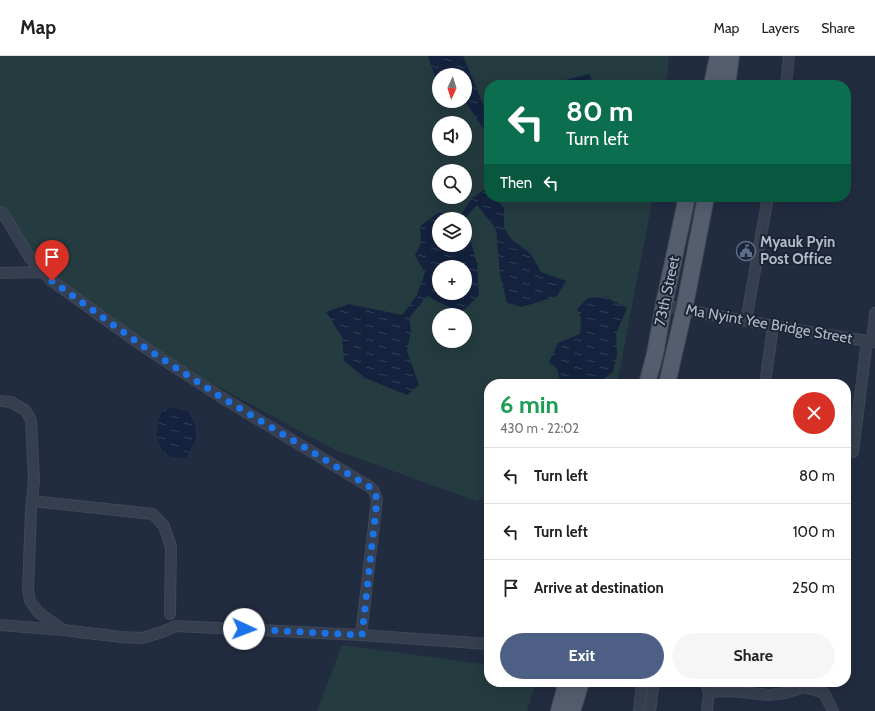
<!DOCTYPE html>
<html lang="en">
<head>
<meta charset="utf-8">
<style>
  :root { --surface:#fff; --page:#f6f6f6; --text:#222; --muted:#767676; --line:#e0e0e0; --accent:#4d5f85 }
  body { margin:0; font-family:Cabin,sans-serif; background:var(--page); color:var(--text); height:100vh; display:flex; flex-direction:column; font-size:15px; white-space:nowrap }
  * { box-sizing:border-box; margin:0 }
  p { font-size:13px; color:var(--muted) }
  .icon { flex:none; width:22px; height:22px; fill:none; stroke:currentColor; stroke-width:2; stroke-linecap:round; stroke-linejoin:round }
  .map { position:relative; flex:1; overflow:hidden }
  .drawer { position:absolute; left:484px; top:323px; width:367px; height:308px; display:flex; flex-direction:column; background:var(--surface); border-radius:16px; box-shadow:0 4px 16px #0002 }
  .drawer>* { flex:none }
  .banner { position:absolute; left:484px; top:24px; width:367px; height:122px; border-radius:16px; box-shadow:0 4px 16px #0002; background:#0b6e4f; color:#fff; overflow:hidden }
  .needle { width:26px; rotate:184deg }
  .tools { position:absolute; left:432px; top:12px; display:grid; gap:8px }
  .tools a { display:grid; place-items:center; width:40px; height:40px; border-radius:50%; background:var(--surface); box-shadow:0 4px 16px #0002; font-size:20px }
  .pin { position:absolute; display:grid; place-items:center; width:34px; height:34px; color:#fff; margin:-41px -17px; border-radius:50% 50% 50% 0; rotate:-45deg; box-shadow:0 0 4px #0007 }
  .pin .icon { rotate:45deg }
  .me { position:absolute; width:44px; margin:-22px; rotate:92deg; stroke-linejoin:round; filter:drop-shadow(0 0 3px #0008) }
  .turn { display:flex; align-items:center; gap:14px; height:84px; padding:0 16px; font-size:18px }
  .turn .icon { width:52px; height:52px; stroke-width:2.5 }
  .turn b { display:block; font-size:28px; line-height:34px }
  .then { display:flex; align-items:center; height:38px; padding:0 16px; background:#0003; gap:8px; font-size:15px }
  .round { display:grid; place-items:center; flex:none; width:42px; height:42px; border-radius:21px; background:var(--page) }
  .summary { display:flex; align-items:center; justify-content:space-between; height:68px; padding:0 16px }
  h1 { font-size:24px; font-weight:800; line-height:30px; color:#1e9e55 }
  .button { display:flex; gap:8px; margin-top:auto; padding:8px 16px }
  .button a { flex:1; height:46px; border-radius:24px; background:var(--accent); color:#fff; font-size:16px; font-weight:800; line-height:46px; text-align:center }
  .button a+a { background:var(--page); color:var(--text) }
  ul { padding:0; list-style:none }
  li { display:flex; align-items:center; gap:12px; height:56px; padding:0 16px; border-top:1px solid var(--line) }
  li div { flex:1 }
  li b { display:block; font-size:15px }
  li em { font-style:normal }
  header { display:flex; align-items:center; gap:24px; box-sizing:border-box; height:56px; padding:0 20px; background:var(--surface); border-bottom:1px solid var(--line) }
  header strong { font-size:19px }
  nav { display:flex; gap:22px; margin-inline-start:auto; font-size:14px }
  .map>svg:first-child { display:block }
  .grass { fill:#243b40; fill-rule:evenodd }
  .water { fill:url(#water-ripples); fill-rule:evenodd }
  .lines { fill:none; stroke-linecap:round; stroke-linejoin:round }
  .street-casing { stroke:#3f4858; stroke-width:12 }
  .primary-casing { stroke:#3f4858; stroke-width:18 }
  .street { stroke:#363f4f; stroke-width:10 }
  .primary { stroke:#545e6f; stroke-width:16 }
  .route { stroke:#1a73e8; stroke-width:7; stroke-dasharray:0 12.6 }
  .labels { text-anchor:middle; dominant-baseline:central; stroke-width:4; stroke-linejoin:round; paint-order:stroke }
  .poi-label { font-size:15px; font-weight:bold; fill:#b2baca; stroke:#1b2434; text-anchor:start }
  .street-label { font-size:15px; fill:#b2baca; stroke:#1b2434 }
</style>
</head>
<body>
<header>
<strong>Map</strong>
<nav><a>Map</a><a>Layers</a><a>Share</a></nav>
</header>
<div class="map">
<svg width="875" height="655" viewBox="0 0 875 655">
  <defs>
    <pattern id="water-ripples" width="26" height="14" patternUnits="userSpaceOnUse"><rect width="26" height="14" fill="#14223e"/><path d="M2 4q2-2 4 0t4 0M15 11q2-2 4 0t4 0" fill="none" stroke="#344059"/></pattern>
  </defs>
  <rect width="100%" height="100%" fill="#222c40"/>
  <g class="grass">
    <path d="M0 0H669L666 29H489V141H653L617 328H489V441L476 445 335 394 187 314 52 225 0 150ZM439 19H465V45H439ZM439 67H465V93H439ZM439 115H465V141H439ZM439 163H465V189H439ZM439 211H465V237H439ZM439 259H465V285H439Z"/>
    <polygon points="342,589 489,609 489,626 536,626 527,655 317,655"/>
  </g>
  <g class="water">
    <polygon points="428,0 463,0 486,55 489,57 489,81 465,45 465,19 439,19 439,24 435,21"/>
    <polygon points="590,18 593,29 557,29 557,26"/>
    <path d="M489 125V141H494L504 152V172L511 183 531 198 541 216 566 225 557 240 522 251 507 247 500 219 496 173 477 149 464 163H439V189H465V166L477 207 479 239 461 257 427 240 409 262 411 275 407 295 419 329 407 339 365 322 344 305 342 281 326 256 349 248 402 259 417 239 425 217 415 199 421 187 420 170 438 157H462L471 143 485 133ZM439 211H465V237H439Z"/>
    <polygon points="605,241 627,252 616,278 617,299 613,316 597,328 560,324 557,313 549,306 558,287 580,278 581,261 577,253 588,242"/>
    <path d="M172 351 189 356 195 368 196 382 187 401 173 403C153 390 155 377 161 356Z"/>
  </g>
  <g class="lines">
    <g class="street-casing">
      <g id="street">
        <polyline points="786,29 789,0"/>
        <polyline points="0,156 3,157 30,202 52,225 147,293 221,341 370,431 374,435 377,443 361,579"/>
        <polyline points="0,217 42,216"/>
        <polyline points="664,248 684,254 803,275 875,286"/>
        <polyline points="746,265 768,141"/>
        <polyline points="872,286 875,257"/>
        <polyline points="765,328 773,270"/>
        <polyline points="0,345 11,346 25,354 31,364 34,424 31,455 28,533 30,545 39,557 63,574"/>
        <polyline points="853,396 867,285"/>
        <polyline points="32,445 153,458 164,470 171,491 170,558"/>
        <polyline points="0,569 63,574 121,581 142,582 162,576 176,570 361,579 489,588"/>
        <polyline points="705,626 709,636 733,635 769,639 785,637 805,631 824,637 833,655"/>
        <polyline points="639,655 642,626"/>
        <polyline points="650,655 654,626"/>
        <polyline points="707,655 709,636"/>
      </g>
    </g>
    <g class="primary-casing">
      <g id="primary">
        <polyline points="712,29 718,0"/>
        <polyline points="727,29 731,0"/>
        <polyline points="647,328 655,298 664,248 687,141"/>
        <polyline points="667,328 684,254 706,141"/>
        <polyline points="559,655 567,626"/>
        <polyline points="572,655 581,626"/>
      </g>
    </g>
    <use href="#street" class="street"/>
    <use href="#primary" class="primary"/>
  </g>
  <g class="lines">
    <polyline class="route" points="52,225 147,293 221,341 370,431 374,435 377,443 362,579 244,573"/>
  </g>
  <defs>
    <g id="civic-ring" transform="scale(1)"><circle r="9.5" fill="#1b2434" stroke="#5c6f8a" stroke-width="1.5"/><path d="M-.6-6.5H3V-4.5H.6V-3L4-1V1h2V6H-6V1h2V-1L-.6-3ZM-1.2 2.5V6h2.4V2.5Z" fill="#5c6f8a"/></g>
  </defs>
  <g fill-rule="evenodd">
    <use href="#civic-ring" x="746" y="195"/>
  </g>
  <g class="labels">
    <g class="poi-label">
      <text x="760" y="186">Myauk Pyin<tspan x="760" dy="17">Post Office</tspan></text>
    </g>
    <g class="street-label">
      <text transform="translate(667 235) rotate(-78)">73th Street</text>
      <text transform="translate(769 268) rotate(10)">Ma Nyint Yee Bridge Street</text>
    </g>
  </g>
</svg>
<div class="tools">
<a><svg class="needle" viewBox="-14 -14 28 28"><path d="M0-13l5 13h-10z" fill="#e53935"/><path d="M0 13l5-13h-10z" fill="#767676"/></svg></a>
<a><svg class="icon" aria-label="sound" viewBox="0 0 24 24"><path d="M4 9h4l5-4v14l-5-4H4zM17 9q2 3 0 6"/></svg></a>
<a><svg class="icon" aria-label="search" viewBox="0 0 24 24"><circle cx="10" cy="10" r="6"/><path d="M15 15l6 6"/></svg></a>
<a><svg class="icon" aria-label="layers" viewBox="0 0 24 24"><path d="M12 4l9 5-9 5-9-5zM3 14l9 5 9-5"/></svg></a>
<a>+</a>
<a>−</a>
</div>
<div class="pin" style="left:52px;top:225px;background:#d93025"><svg class="icon" aria-label="arrive" viewBox="0 0 24 24"><path d="M6 21V4h12l-3 4 3 4H6"/></svg></div>
<svg class="me" style="left:244px;top:573px" viewBox="-20 -20 40 40"><circle r="19" fill="#fff"/><path d="M0-13L10 11 0 6-10 11z" fill="#1a73e8"/></svg>
<div class="banner">
<div class="turn"><svg class="icon" aria-label="left" viewBox="0 0 24 24"><path d="M17 20v-9H6M10 6l-5 5 5 5"/></svg><div><b>80 m</b>Turn left</div></div>
<div class="then">Then<svg class="icon" aria-label="left" viewBox="0 0 24 24"><path d="M17 20v-9H6M10 6l-5 5 5 5"/></svg></div>
</div>
<section class="drawer">
<div class="summary"><div><h1>6 min</h1><p>430 m · 22:02</p></div><a class="round" style="background:#d93025;color:#fff"><svg class="icon" aria-label="close" viewBox="0 0 24 24"><path d="M6 6l12 12M18 6L6 18"/></svg></a></div>
<ul>
<li><svg class="icon" aria-label="left" viewBox="0 0 24 24"><path d="M17 20v-9H6M10 6l-5 5 5 5"/></svg><div><b>Turn left</b></div><em>80 m</em></li>
<li><svg class="icon" aria-label="left" viewBox="0 0 24 24"><path d="M17 20v-9H6M10 6l-5 5 5 5"/></svg><div><b>Turn left</b></div><em>100 m</em></li>
<li><svg class="icon" aria-label="arrive" viewBox="0 0 24 24"><path d="M6 21V4h12l-3 4 3 4H6"/></svg><div><b>Arrive at destination</b></div><em>250 m</em></li>
</ul>
<div class="button"><a>Exit</a><a>Share</a></div>
</section>
</div>
</body>
</html>
